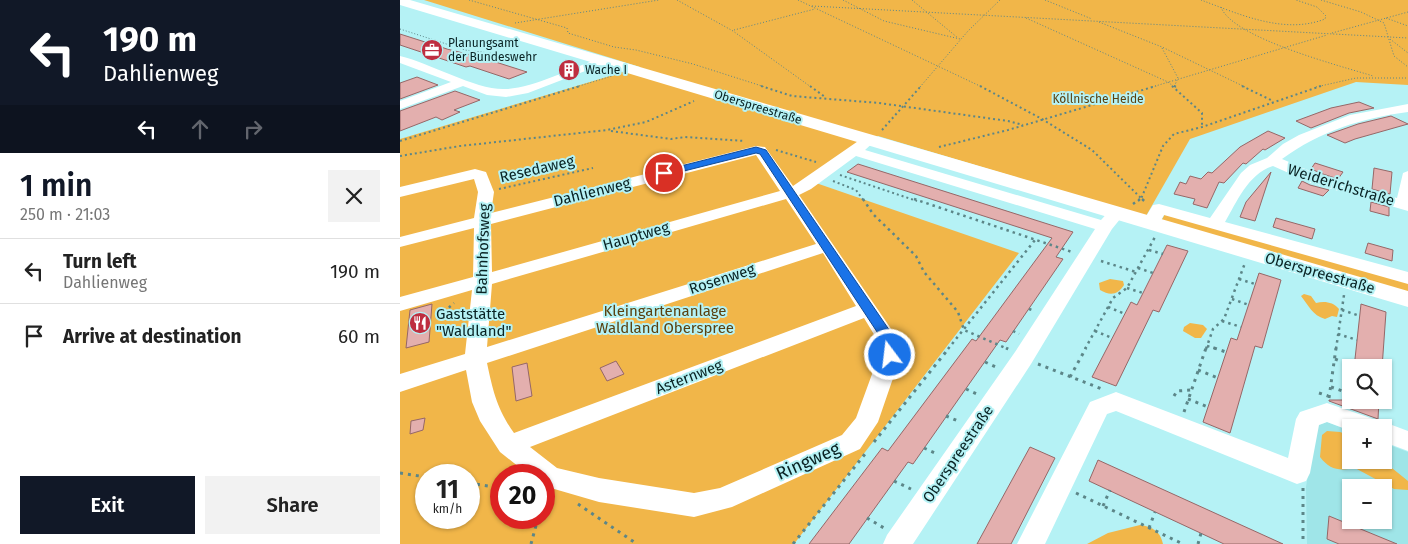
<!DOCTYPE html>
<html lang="en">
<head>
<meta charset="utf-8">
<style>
  :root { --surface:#fff; --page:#f2f2f2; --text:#222; --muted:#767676; --line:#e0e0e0; --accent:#111827 }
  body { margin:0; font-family:"Fira Sans",sans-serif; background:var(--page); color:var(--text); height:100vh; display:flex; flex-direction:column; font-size:19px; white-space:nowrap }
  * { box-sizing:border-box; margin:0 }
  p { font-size:16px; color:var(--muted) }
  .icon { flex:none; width:28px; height:28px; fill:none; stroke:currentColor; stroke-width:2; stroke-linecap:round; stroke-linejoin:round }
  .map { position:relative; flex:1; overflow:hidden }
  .details { display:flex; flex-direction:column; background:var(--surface); width:400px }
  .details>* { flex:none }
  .top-card { background:#111827; color:#fff; overflow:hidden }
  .controls { position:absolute; left:942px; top:359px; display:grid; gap:10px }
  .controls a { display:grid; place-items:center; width:50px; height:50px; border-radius:0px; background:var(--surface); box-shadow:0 1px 4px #0004; font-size:25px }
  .speed { position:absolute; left:15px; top:464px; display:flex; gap:10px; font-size:25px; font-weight:700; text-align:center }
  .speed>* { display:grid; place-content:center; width:65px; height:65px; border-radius:50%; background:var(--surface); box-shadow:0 1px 4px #0004; line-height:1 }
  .speed small { font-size:12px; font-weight:400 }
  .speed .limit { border:8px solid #d22; background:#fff; color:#111 }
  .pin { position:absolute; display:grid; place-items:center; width:42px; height:42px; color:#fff; margin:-21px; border:2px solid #fff; border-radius:50%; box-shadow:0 1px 5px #0007 }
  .me { position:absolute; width:55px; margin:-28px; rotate:345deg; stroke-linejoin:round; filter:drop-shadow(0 0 4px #0008) }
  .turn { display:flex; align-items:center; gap:18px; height:105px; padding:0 20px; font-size:22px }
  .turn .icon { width:65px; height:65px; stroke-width:2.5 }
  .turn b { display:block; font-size:35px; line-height:42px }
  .lanes { display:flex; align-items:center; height:48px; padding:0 20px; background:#0003; justify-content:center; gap:25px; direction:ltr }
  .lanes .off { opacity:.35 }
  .round { display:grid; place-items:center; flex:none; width:52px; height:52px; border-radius:0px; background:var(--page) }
  .overview { display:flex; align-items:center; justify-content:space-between; height:85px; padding:0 20px }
  h1 { font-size:30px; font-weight:600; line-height:38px; color:var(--accent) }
  .cta { display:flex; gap:10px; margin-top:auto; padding:10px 20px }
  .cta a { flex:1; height:58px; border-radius:0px; background:var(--accent); color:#fff; font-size:20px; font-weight:600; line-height:58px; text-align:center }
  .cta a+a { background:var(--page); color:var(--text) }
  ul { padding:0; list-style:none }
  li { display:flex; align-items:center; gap:15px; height:65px; padding:0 20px; border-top:1px solid var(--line) }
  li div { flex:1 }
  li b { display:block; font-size:19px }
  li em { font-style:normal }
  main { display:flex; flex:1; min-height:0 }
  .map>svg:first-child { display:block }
  .built { fill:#9fe5e8; fill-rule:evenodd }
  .green { fill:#f1b649; fill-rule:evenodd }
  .building { fill:#e3afae; stroke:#966767 }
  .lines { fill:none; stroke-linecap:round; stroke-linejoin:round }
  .path-far3 { stroke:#5c8688; stroke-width:1; stroke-dasharray:1 2; stroke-linecap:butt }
  .path-far2 { stroke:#5c8688; stroke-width:2; stroke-dasharray:2 3; stroke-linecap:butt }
  .path-far1 { stroke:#5c8688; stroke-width:2.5; stroke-dasharray:2.5 4; stroke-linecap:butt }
  .path { stroke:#5c8688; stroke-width:3; stroke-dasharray:3 5; stroke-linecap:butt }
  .minor { fill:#fff; fill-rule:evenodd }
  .major { fill:#fff; fill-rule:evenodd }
  .route { fill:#1a73e8; stroke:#114b97 }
  .labels { text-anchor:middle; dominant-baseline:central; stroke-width:4; stroke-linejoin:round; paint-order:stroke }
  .far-poi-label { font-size:12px; fill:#092223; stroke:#b5f2f5; text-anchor:start }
  .far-park-label { font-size:12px; fill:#5a4110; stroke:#b5f2f5 }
  .far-street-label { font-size:12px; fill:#092223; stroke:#b5f2f5 }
  .street-label { font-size:15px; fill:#092223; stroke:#b5f2f5 }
  .park-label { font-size:15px; fill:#5a4110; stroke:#b5f2f5 }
  .poi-label { font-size:15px; fill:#092223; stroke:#b5f2f5; text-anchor:start }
  .near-street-label { font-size:18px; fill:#092223; stroke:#b5f2f5 }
</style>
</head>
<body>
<main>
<section class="details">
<div class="top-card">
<div class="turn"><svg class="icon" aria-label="left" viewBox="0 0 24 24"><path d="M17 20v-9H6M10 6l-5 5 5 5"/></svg><div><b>190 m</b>Dahlienweg</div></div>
<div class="lanes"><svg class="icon" aria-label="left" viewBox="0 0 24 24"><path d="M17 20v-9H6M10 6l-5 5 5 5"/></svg><svg class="icon off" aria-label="ahead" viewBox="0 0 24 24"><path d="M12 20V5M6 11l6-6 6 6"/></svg><svg class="icon off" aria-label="right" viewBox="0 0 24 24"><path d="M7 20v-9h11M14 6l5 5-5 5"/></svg></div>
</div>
<div class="overview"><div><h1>1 min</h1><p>250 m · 21:03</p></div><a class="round"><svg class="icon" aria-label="close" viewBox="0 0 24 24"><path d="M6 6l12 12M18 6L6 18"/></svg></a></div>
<ul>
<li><svg class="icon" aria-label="left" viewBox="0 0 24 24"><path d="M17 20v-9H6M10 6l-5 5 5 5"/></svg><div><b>Turn left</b><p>Dahlienweg</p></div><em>190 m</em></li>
<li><svg class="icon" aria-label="arrive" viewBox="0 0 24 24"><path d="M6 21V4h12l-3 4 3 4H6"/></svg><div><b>Arrive at destination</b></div><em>60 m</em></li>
</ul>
<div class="cta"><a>Exit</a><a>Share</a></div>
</section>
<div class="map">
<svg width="1008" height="544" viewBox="0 0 1008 544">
  <rect width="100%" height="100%" fill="#b5f2f5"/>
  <path class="built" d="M927 422 951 431V460H984V443L1008 452V544H907L906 487 916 426ZM951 488H984V520H951Z"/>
  <g class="green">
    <path d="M24 0H1008V85L956 82 790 139 746 216 478 136 416 183 619 253 394 544H0V139L240 67ZM26 475H69V518H26ZM101 475H144V518H101Z"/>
    <polygon points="766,212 1008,281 1008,294 761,221"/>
    <path d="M710 279 723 281 724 285C718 295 710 296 700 290L699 283Z"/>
    <path d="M904 294 911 296 916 303C925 301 933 302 939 309L937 317 932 316 925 319C912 315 909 306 901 296Z"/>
    <polygon points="790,323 803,325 807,329 801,338 795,338 783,331 784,327"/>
    <path d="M927 431 940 432 951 436V460H982L1008 481V490L994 489 955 468C939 471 930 470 920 457L922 435Z"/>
    <path d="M740 525C753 527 760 531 763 544H687L708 533Z"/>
  </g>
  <g class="building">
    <polygon points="0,34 47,49 83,58 127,72 109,79 70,66 66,67 0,45"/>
    <polygon points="17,77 38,85 0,99 0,83"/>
    <polygon points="55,91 80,100 54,110 60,112 42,120 36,117 0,131 0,111"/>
    <polygon points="959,102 974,108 949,113 911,128 896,121 931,108"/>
    <polygon points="991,116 1008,124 955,139 945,143 927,135 958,124"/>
    <polygon points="868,131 885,138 865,150 863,149 846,164 843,163 824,183 819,182 807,208 793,204 795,199 774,194 780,182 786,184 790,176 801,179 808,172 812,173 840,147"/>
    <polygon points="915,163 943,172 938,179 923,174 911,169"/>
    <polygon points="458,164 673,232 656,257 663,259 606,342 600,340 513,464 508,462 449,544 409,544 482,448 488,451 572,339 576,341 652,238 447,172"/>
    <polygon points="974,168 992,172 990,194 972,189"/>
    <polygon points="871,172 855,221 840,217 846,202"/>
    <polygon points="902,181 910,185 929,190 923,196 898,188"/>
    <polygon points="971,202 989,207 989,216 970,211"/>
    <polygon points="876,218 915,229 912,239 873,227"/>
    <polygon points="968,243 993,250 992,261 965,253"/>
    <polygon points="767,245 788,251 759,312 753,310 716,386 692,377 731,302 737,305"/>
    <polygon points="859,273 881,280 862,348 855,346 830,433 803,422 831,338 837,340"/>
    <polygon points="32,304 29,342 6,348 10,310"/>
    <polygon points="961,304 986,312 982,368 954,368"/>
    <polygon points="216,361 224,374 207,381 200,368"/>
    <polygon points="127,363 132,396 116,401 112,367"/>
    <polygon points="929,400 979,400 978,419 929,401"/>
    <polygon points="25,418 23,430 10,434 11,421"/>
    <polygon points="630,447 655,458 611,544 577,544"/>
    <polygon points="698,460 883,544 824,544 689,481"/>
    <polygon points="929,516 997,544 939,544 927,539"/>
  </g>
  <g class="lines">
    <g class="path-far3">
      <polyline points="69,0 167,28 168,33 214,47 236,50 293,64 365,87"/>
      <polyline points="277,0 333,31 411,87"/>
      <polyline points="398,0 582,87"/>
      <polyline points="443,0 484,21 560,39"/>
      <polyline points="512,0 558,38"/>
      <polyline points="645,0 692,19"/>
      <path d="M801 0C839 14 884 35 925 19L926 16 917 7 896 0"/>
      <polyline points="921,0 961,12 984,23 994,56 1008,67"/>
      <polyline points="412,6 1008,38"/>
      <path d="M821 7C832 38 941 66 973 76"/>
      <polyline points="626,18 768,82 774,87"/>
      <polyline points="986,18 1008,26"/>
      <polyline points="699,22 762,47 845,87"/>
      <polyline points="115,23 259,0"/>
      <polyline points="0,29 65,50 97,54"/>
      <polyline points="334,30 415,9"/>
      <polyline points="932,33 1008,12"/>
      <polyline points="990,39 1008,53"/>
      <polyline points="762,48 778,78 774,87 777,87"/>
      <polyline points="176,87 212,76"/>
      <polyline points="520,87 568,31 600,0"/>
      <polyline points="752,87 927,35"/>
      <polyline points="916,87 956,78 1008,78"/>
    </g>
    <g class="path-far2">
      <polyline points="361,86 392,96 479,103 608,121 623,125"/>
      <polyline points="410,86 425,97"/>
      <polyline points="580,86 642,119 692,150 744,201"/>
      <polyline points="772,86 802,113 802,127"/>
      <polyline points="774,86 777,87"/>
      <polyline points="842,86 873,101"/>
      <polyline points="482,130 521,86"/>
      <polyline points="211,131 271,139 285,137 345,141"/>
      <polyline points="0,141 180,86"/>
      <polyline points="539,147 608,130 756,86"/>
      <polyline points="376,150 416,162"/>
      <polyline points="0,156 60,146 207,130 246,122 294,101"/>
      <polyline points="440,175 517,201"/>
      <polyline points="433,181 456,190 464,201"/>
      <polyline points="99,189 193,168"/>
      <polyline points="738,201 741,199 763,146 774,134 802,127 921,86"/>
    </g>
    <g class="path-far1">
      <polyline points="463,199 473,214 516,256 524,272 558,312 564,330 608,349"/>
      <polyline points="514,199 672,252"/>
      <polyline points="742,199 746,202"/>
      <polyline points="733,204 740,199"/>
      <polyline points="749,250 763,254"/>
      <polyline points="701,261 736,272"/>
      <polyline points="738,268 753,273"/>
      <polyline points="839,279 855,284"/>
      <polyline points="727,288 743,293"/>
      <polyline points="832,299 849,305"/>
      <polyline points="708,307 725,314"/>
      <polyline points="629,309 635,311"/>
      <polyline points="942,310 960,316"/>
      <polyline points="44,312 54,303"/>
      <polyline points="822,321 841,327"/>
      <polyline points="613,331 619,334"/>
      <polyline points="695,331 712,338"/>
      <polyline points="938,334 957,340"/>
      <polyline points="807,346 818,349"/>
      <polyline points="548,349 635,240"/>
      <polyline points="685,349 713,298 727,288 755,237"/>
      <polyline points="806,349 813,329 824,319 845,263"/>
      <polyline points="936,349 944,295"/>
    </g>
    <g class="path">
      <polyline points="606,348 608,349"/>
      <polyline points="814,348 826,352"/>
      <polyline points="935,359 954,366"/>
      <polyline points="585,362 596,367"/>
      <polyline points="638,364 702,389"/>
      <polyline points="798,370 818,378"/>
      <polyline points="670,377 686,348"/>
      <polyline points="931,387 951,394"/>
      <polyline points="566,389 577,394"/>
      <polyline points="919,393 928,396"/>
      <polyline points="774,396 777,391 791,390"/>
      <polyline points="929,398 936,348"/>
      <polyline points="788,399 808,407"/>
      <polyline points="784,412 806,348"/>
      <polyline points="546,416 558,421"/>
      <polyline points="474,442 549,348"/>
      <polyline points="524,448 535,453"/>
      <polyline points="0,473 26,477"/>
      <polyline points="494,481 511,489"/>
      <polyline points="69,483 101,488"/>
      <polyline points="903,488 903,544"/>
      <polyline points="676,493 783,544"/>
      <polyline points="144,500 145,492"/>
      <polyline points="178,504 237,544"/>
      <polyline points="703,506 710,490"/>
      <polyline points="467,518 484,528"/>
      <polyline points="749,528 755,512"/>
      <polyline points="131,544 138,518"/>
      <polyline points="393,544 465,454"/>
      <polyline points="798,544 801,533"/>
    </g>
    <g class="minor">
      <path d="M0 56C30 63 78 91 106 89 133 88 172 68 198 59H206L208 61 206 63 128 93 106 97 87 95 63 86 0 109V101L51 82 0 63Z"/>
      <path d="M1008 104V112C962 118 920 131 882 159L922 176 997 198 1003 173 1008 171V211L911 183 873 166C848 174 837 202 825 222L1008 272V284L764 215 757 227 751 228 745 227 742 223 753 205 759 204 810 218 841 173 850 165 867 158 883 144 899 135 950 115Z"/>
      <path d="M469 136 474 137 476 140 465 150 701 220 711 209H723L725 213 712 229 631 364 513 544H483L487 535 615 352 695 229 456 156 411 189 399 195 496 336 500 341 501 355 478 422 460 449 332 507 294 517 199 502 144 486V475H129L100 452 80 421 72 402 66 370 0 392V374L65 354 72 290 0 311V297L73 277 74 228 0 247V237L74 218 78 192 74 179 0 197V187L75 169 86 172 94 192 91 213 356 146 365 147 393 186 464 137ZM356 155 380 191 92 272 91 224ZM386 199 416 244 87 347 92 284ZM423 253 456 306 114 433C97 409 93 391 87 363ZM464 318 478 341 479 355 456 418 442 435 320 488 294 493 199 478 157 468 130 447Z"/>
      <polygon points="716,392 888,458 896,419 900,412 927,403 979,421 980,424 984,422 1008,431 1008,451 984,442 984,428 951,428 951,431 927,422 919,425 910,473 906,481 897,484 716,411 707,414 645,544 617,544 690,402"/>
    </g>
    <polygon class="major" points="0,0 10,0 1008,291 1008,307 0,5"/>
  </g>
  <polygon class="route" points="356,147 366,150 494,337 496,355 495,358 485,358 483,341 360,154 356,153 264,176 260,173 261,171"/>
  <defs>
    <g id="office-disc" transform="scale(1.125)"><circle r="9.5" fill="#be2e40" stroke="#b5f2f5"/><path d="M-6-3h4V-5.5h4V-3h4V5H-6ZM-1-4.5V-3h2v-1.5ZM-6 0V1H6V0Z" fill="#fff"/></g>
    <g id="building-disc" transform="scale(1.125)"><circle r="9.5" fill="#be2e40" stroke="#b5f2f5"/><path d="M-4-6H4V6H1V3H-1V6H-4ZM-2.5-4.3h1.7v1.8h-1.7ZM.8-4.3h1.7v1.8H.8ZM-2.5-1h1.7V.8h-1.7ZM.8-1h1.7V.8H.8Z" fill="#fff"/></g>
    <g id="restaurant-disc" transform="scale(1.125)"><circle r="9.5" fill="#be2e40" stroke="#b5f2f5"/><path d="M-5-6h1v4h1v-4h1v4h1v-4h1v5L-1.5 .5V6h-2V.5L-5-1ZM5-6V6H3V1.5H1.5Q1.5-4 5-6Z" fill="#fff"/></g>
  </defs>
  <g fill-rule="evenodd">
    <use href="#office-disc" x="32" y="50"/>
    <use href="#building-disc" x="169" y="70"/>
    <use href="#restaurant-disc" x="20" y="323"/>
  </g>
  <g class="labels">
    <g class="far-poi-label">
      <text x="48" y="43">Planungsamt<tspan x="48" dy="14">der Bundeswehr</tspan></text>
      <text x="185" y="70">Wache I</text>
    </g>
    <g class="far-park-label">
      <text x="698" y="99">Köllnische Heide</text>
    </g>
    <g class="far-street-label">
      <text transform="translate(358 107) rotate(17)">Oberspreestraße</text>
    </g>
    <g class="street-label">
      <text transform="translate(137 169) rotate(-13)">Resedaweg</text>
      <text transform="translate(941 185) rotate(17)">Weiderichstraße</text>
      <text transform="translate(192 192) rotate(-14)">Dahlienweg</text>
      <text transform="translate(236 236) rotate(-16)">Hauptweg</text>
      <text transform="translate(83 249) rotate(-88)">Bahnhofsweg</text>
      <text transform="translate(920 273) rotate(16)">Oberspreestraße</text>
      <text transform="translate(322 279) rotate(-18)">Rosenweg</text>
      <text transform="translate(289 377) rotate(-21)">Asternweg</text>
      <text transform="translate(558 454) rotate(-56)">Oberspreestraße</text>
    </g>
    <g class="park-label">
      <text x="265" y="311">Kleingartenanlage<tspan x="265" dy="17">Waldland Oberspree</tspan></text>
    </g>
    <g class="poi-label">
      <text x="36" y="314">Gaststätte<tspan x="36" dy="17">"Waldland"</tspan></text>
    </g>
    <g class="near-street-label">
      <text transform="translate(408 461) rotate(-24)">Ringweg</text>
    </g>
  </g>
</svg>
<div class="controls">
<a><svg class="icon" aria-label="search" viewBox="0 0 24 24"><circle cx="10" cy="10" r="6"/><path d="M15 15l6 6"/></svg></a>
<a>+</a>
<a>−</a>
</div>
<div class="speed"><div>11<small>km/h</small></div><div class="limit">20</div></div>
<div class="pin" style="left:264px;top:173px;background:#d93025"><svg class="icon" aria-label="arrive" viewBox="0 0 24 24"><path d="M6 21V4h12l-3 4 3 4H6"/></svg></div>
<svg class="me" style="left:490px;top:355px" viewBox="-20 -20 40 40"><circle r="17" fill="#1a73e8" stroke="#fff" stroke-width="3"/><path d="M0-11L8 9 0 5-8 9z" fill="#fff"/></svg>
</div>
</main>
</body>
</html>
